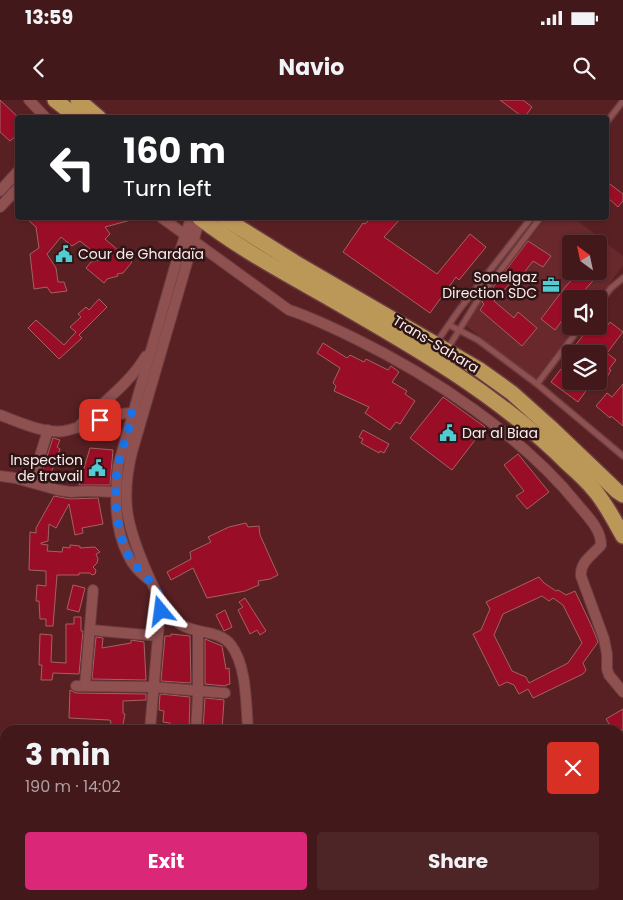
<!DOCTYPE html>
<html lang="en">
<head>
<meta charset="utf-8">
<style>
  :root { --surface:#43181a; --page:#4d2527; --text:#f1f3f6; --muted:#afa0a2; --line:#5b3739; --accent:#db2777 }
  body { margin:0; font-family:Poppins,sans-serif; background:var(--page); color:var(--text); height:100vh; display:flex; flex-direction:column; font-size:19px; white-space:nowrap }
  * { box-sizing:border-box; margin:0 }
  p { font-size:16px; color:var(--muted) }
  .icon { flex:none; width:28px; height:28px; fill:none; stroke:currentColor; stroke-width:2; stroke-linecap:round; stroke-linejoin:round }
  .map { position:relative; flex:1; overflow:hidden }
  .panel { position:absolute; left:0px; top:625px; width:624px; height:175px; display:flex; flex-direction:column; background:var(--surface); border-radius:15px 15px 0 0; box-shadow:0 1px 4px #0004,0 0 0 1px var(--line) }
  .panel>* { flex:none }
  .guide { position:absolute; left:15px; top:15px; width:594px; height:105px; border-radius:5px; box-shadow:0 1px 4px #0004,0 0 0 1px var(--line); background:#202124; color:#fff; overflow:hidden }
  .needle { width:32px; rotate:327deg }
  .buttons { position:absolute; left:562px; top:135px; display:grid; gap:10px }
  .buttons a { display:grid; place-items:center; width:45px; height:45px; border-radius:5px; background:var(--surface); box-shadow:0 1px 4px #0004,0 0 0 1px var(--line); font-size:25px }
  .pin { position:absolute; display:grid; place-items:center; width:42px; height:42px; color:#fff; margin:-21px; border-radius:10px; box-shadow:0 2px 8px #0006 }
  .me { position:absolute; width:55px; margin:-28px; rotate:344deg; stroke-linejoin:round; filter:drop-shadow(0 0 4px #0008) }
  .turn { display:flex; align-items:center; gap:18px; height:105px; padding:0 25px; font-size:22px }
  .turn .icon { width:65px; height:65px; stroke-width:2.5 }
  .turn b { display:block; font-size:35px; line-height:42px }
  .round { display:grid; place-items:center; flex:none; width:52px; height:52px; border-radius:5px; background:var(--page) }
  .headline { display:flex; align-items:center; justify-content:space-between; height:85px; padding:0 25px }
  h1 { font-size:30px; font-weight:700; line-height:38px }
  .action { display:flex; gap:10px; margin-top:auto; padding:10px 25px }
  .action a { flex:1; height:58px; border-radius:5px; background:var(--accent); color:#fff; font-size:20px; font-weight:700; line-height:58px; text-align:center }
  .action a+a { background:var(--page); color:var(--text) }
  .status { display:flex; justify-content:space-between; align-items:center; height:35px; padding:0 25px; background:var(--surface); direction:ltr }
  .status svg { height:14px; fill:currentColor }
  header { display:flex; justify-content:space-between; align-items:center; height:65px; padding:0 25px; background:var(--surface); font-size:22px; font-weight:700 }
  .map>svg:first-child { display:block }
  .built { fill:#68282c; fill-rule:evenodd }
  .building { fill:#990d27; stroke:#a36262; fill-rule:evenodd }
  .lines { fill:none; stroke-linecap:round; stroke-linejoin:round }
  .lane-casing { stroke:#6a3c41; stroke-width:8 }
  .street-casing { stroke:#6a3c41; stroke-width:12 }
  .highway-casing { stroke:#6a3c41; stroke-width:18 }
  .lane { stroke:#8f5050; stroke-width:5 }
  .street { stroke:#8f5050; stroke-width:10 }
  .highway { stroke:#bc9858; stroke-width:15 }
  .route { stroke:#1a73e8; stroke-width:9; stroke-dasharray:0 16.2 }
  .labels { text-anchor:middle; dominant-baseline:central; stroke-width:5; stroke-linejoin:round; paint-order:stroke }
  .poi-label { font-size:14px; fill:#fbeceb; stroke:#2e1515; text-anchor:start }
  .street-label { font-size:14px; fill:#fbeceb; stroke:#2e1515 }
</style>
</head>
<body>
<div class="status"><b>13:59</b><svg viewBox="0 0 49 12"><path d="M0 12V9h3v3zM5 12V6h3v6zM10 12V3h3v9zM15 12V0h3v12zM26 1h20v11H26zM47 4h2v5h-2z"/></svg></div>
<header><svg class="icon" aria-label="back" viewBox="0 0 24 24"><path d="M15 5l-7 7 7 7"/></svg>Navio<svg class="icon" aria-label="search" viewBox="0 0 24 24"><circle cx="10" cy="10" r="6"/><path d="M15 15l6 6"/></svg></header>
<div class="map">
<svg width="623" height="800" viewBox="0 0 623 800">
  <rect width="100%" height="100%" fill="#592023"/>
  <path class="built" d="M546 118H574L623 156V166L597 199H571V226H576L535 279 464 224ZM571 144H599V171H571Z"/>
  <g class="building">
    <polygon points="0,0 18,17 18,34 10,41 0,32"/>
    <polygon points="500,0 523,0 532,7 524,18"/>
    <polygon points="606,81 623,94 623,101 618,107 606,96"/>
    <polygon points="26,118 131,118 131,120 105,127 110,134 105,139 132,162 123,173 117,174 118,176 107,179 104,183 86,168 91,162 102,159 80,141 72,146 61,137 47,154 56,168 58,182 64,182 67,191 51,193 47,187 34,189 30,154 39,148 36,127"/>
    <polygon points="371,118 401,118 384,137 437,174 470,134 486,147 459,180 456,177 430,213 343,152 363,123 365,124"/>
    <polygon points="528,141 551,156 543,167 533,161 516,183 513,180 494,201 514,218 518,212 537,228 522,246 480,210 484,204 482,202"/>
    <polygon points="580,171 602,171 578,197 571,191 571,208 555,230 541,219 566,186"/>
    <polygon points="99,199 107,207 79,235 82,238 59,259 28,228 36,220 64,245 76,232 70,227 81,217 78,214 86,207 89,210"/>
    <polygon points="599,220 607,226 610,222 623,232 607,253 616,260 609,269 611,270 607,277 599,271 599,254 569,254 590,226 599,226"/>
    <polygon points="323,243 347,258 350,255 364,262 366,259 388,270 391,266 399,272 392,282 407,291 405,294 415,301 400,324 396,322 390,330 365,313 369,307 334,291 336,286 333,283 340,268 317,253"/>
    <polygon points="571,256 571,281 593,281 578,302 551,282"/>
    <polygon points="623,284 623,326 611,316 610,318 596,306 607,293 612,297"/>
    <polygon points="443,297 485,327 452,370 410,338"/>
    <polygon points="363,330 389,344 384,353 380,351 379,353 361,343 363,339 359,337"/>
    <polygon points="53,338 60,340 57,347 60,349 49,378 41,375"/>
    <polygon points="90,348 113,350 110,385 79,385"/>
    <polygon points="518,354 549,392 527,409 516,396 524,391 504,365"/>
    <polygon points="54,396 70,399 98,398 103,424 82,428 83,433 75,435 69,404 56,428 49,424 48,441 41,443 41,444 48,445 47,451 62,452 63,447 70,448 70,445 80,446 80,448 95,447 100,452 96,454 98,459 97,463 93,467 96,470 95,474 92,475 90,473 79,473 79,475 57,475 53,526 46,526 46,519 40,519 39,501 36,501 37,485 46,486 46,471 29,470 30,432 36,433 36,428"/>
    <polygon points="246,423 248,427 259,426 260,435 278,475 270,479 258,481 259,485 245,491 207,498 193,468 171,480 167,472 191,459 190,452 211,442 208,437 229,427"/>
    <path d="M539 477 544 483 556 491 558 490 566 495 575 491 592 527 598 542 583 563 586 570 583 574 533 598 528 589 519 594 514 585 507 582 499 586 473 534 481 530 490 509 486 502ZM542 496 549 501 553 498 563 505 582 543 568 563 529 583 526 577 512 571 494 535 503 514Z"/>
    <polygon points="73,485 85,488 79,512 67,509"/>
    <polygon points="245,498 266,531 260,535 257,530 250,534 238,510 243,507 239,502"/>
    <polygon points="225,510 232,527 224,531 216,515"/>
    <polygon points="74,517 81,517 81,531 83,531 79,574 53,573 52,580 41,580 42,565 39,565 40,534 52,535 51,562 66,563 66,524 74,524"/>
    <polygon points="171,534 190,536 191,583 161,581 165,536 171,536"/>
    <polygon points="96,537 103,538 102,548 131,543 131,540 144,542 146,580 92,579"/>
    <polygon points="205,539 222,546 226,569 229,568 230,584 226,585 226,586 205,584"/>
    <polygon points="70,590 76,593 146,594 146,600 123,601 123,613 125,614 122,630 110,628 111,621 109,620 69,618"/>
    <polygon points="160,594 190,597 189,630 169,630 170,623 163,622 164,611 159,610"/>
    <polygon points="205,598 224,600 222,630 203,630"/>
    <polygon points="623,609 623,630 613,630 606,619"/>
  </g>
  <g class="lines">
    <g class="lane-casing">
      <g id="lane">
        <polyline points="606,23 623,1"/>
        <polyline points="599,203 611,188 623,178"/>
        <polyline points="449,225 478,240 537,284 623,356"/>
        <polyline points="436,243 459,210 531,118"/>
        <polyline points="448,248 476,203 540,118"/>
        <polyline points="537,284 581,226"/>
      </g>
    </g>
    <g class="street-casing">
      <g id="street">
        <polyline points="29,0 46,18"/>
        <polyline points="0,91 18,71"/>
        <polyline points="0,107 18,88"/>
        <path d="M162 118 289 210C311 217 331 227 352 237 432 276 523 336 579 406 588 417 601 429 601 445 593 455 580 461 581 476L604 539 607 554V569L609 575 623 592"/>
        <path d="M200 118 132 352C127 372 125 389 127 409 130 436 158 509 180 524 196 535 219 529 231 545 247 566 246 605 248 630"/>
        <path d="M0 315C19 322 44 334 64 331 86 327 115 311 137 313"/>
        <path d="M80 325C103 302 129 284 146 256"/>
        <polyline points="0,376 15,378 58,390 71,392 88,391 115,392"/>
        <polyline points="32,382 48,330"/>
        <path d="M148 479C140 472 132 465 128 455 114 428 115 395 118 366L176 163 191 118"/>
        <polyline points="91,530 158,536"/>
        <polyline points="76,586 153,587 225,593"/>
        <polyline points="85,586 93,490"/>
        <polyline points="54,630 90,630"/>
        <polyline points="150,630 161,500"/>
        <polyline points="196,630 198,594 198,531"/>
        <polyline points="29,795 34,800"/>
        <polyline points="139,800 140,795"/>
        <polyline points="175,800 176,795"/>
        <polyline points="220,800 220,795"/>
        <polyline points="256,800 256,795"/>
      </g>
    </g>
    <g class="highway-casing">
      <g id="highway">
        <polyline points="55,0 78,18"/>
        <polyline points="78,0 99,18"/>
        <path d="M200 118C240 149 285 173 329 198 413 246 499 295 568 364 577 372 587 381 595 391 606 404 614 420 623 436"/>
        <polyline points="224,118 299,165 480,270 512,293 550,327 617,391 623,395"/>
      </g>
    </g>
    <use href="#lane" class="lane"/>
    <use href="#street" class="street"/>
    <use href="#highway" class="highway"/>
  </g>
  <g class="lines">
    <path class="route" d="M100 320 132 313C129 331 122 348 118 365 113 391 116 433 129 456 137 471 157 484 161 500 162 503 161 508 161 511"/>
  </g>
  <defs>
    <g id="civic-bare" transform="scale(1.35)"><path d="M-.6-6.5H3V-4.5H.6V-3L4-1V1h2V6H-6V1h2V-1L-.6-3ZM-1.2 2.5V6h2.4V2.5Z" fill="#51ccd3" stroke="#2e1515" stroke-width="2.5" paint-order="stroke"/></g>
    <g id="office-bare" transform="scale(1.35)"><path d="M-6-3h4V-5.5h4V-3h4V5H-6ZM-1-4.5V-3h2v-1.5ZM-6 0V1H6V0Z" fill="#51ccd3" stroke="#2e1515" stroke-width="2.5" paint-order="stroke"/></g>
  </defs>
  <g fill-rule="evenodd">
    <use href="#civic-bare" x="64" y="154"/>
    <use href="#office-bare" x="551" y="185"/>
    <use href="#civic-bare" x="448" y="333"/>
    <use href="#civic-bare" x="97" y="368"/>
  </g>
  <g class="labels">
    <g class="poi-label">
      <text x="78" y="154">Cour de Ghardaïa</text>
      <text x="537" y="177" text-anchor="end">Sonelgaz<tspan x="537" dy="16">Direction SDC</tspan></text>
      <text x="462" y="333">Dar al Biaa</text>
      <text x="83" y="360" text-anchor="end">Inspection<tspan x="83" dy="16">de travail</tspan></text>
    </g>
    <g class="street-label">
      <text transform="translate(436 244) rotate(31)">Trans-Sahara</text>
    </g>
  </g>
</svg>
<div class="buttons">
<a><svg class="needle" viewBox="-14 -14 28 28"><path d="M0-13l5 13h-10z" fill="#e53935"/><path d="M0 13l5-13h-10z" fill="#afa0a2"/></svg></a>
<a><svg class="icon" aria-label="sound" viewBox="0 0 24 24"><path d="M4 9h4l5-4v14l-5-4H4zM17 9q2 3 0 6"/></svg></a>
<a><svg class="icon" aria-label="layers" viewBox="0 0 24 24"><path d="M12 4l9 5-9 5-9-5zM3 14l9 5 9-5"/></svg></a>
</div>
<div class="pin" style="left:100px;top:320px;background:#d93025"><svg class="icon" aria-label="arrive" viewBox="0 0 24 24"><path d="M6 21V4h12l-3 4 3 4H6"/></svg></div>
<svg class="me" style="left:161px;top:511px" viewBox="-20 -20 40 40"><path d="M0-17L14 15 0 8-14 15z" fill="#1a73e8" stroke="#fff" stroke-width="4"/></svg>
<div class="guide">
<div class="turn"><svg class="icon" aria-label="left" viewBox="0 0 24 24"><path d="M17 20v-9H6M10 6l-5 5 5 5"/></svg><div><b>160 m</b>Turn left</div></div>
</div>
<section class="panel">
<div class="headline"><div><h1>3 min</h1><p>190 m · 14:02</p></div><a class="round" style="background:#d93025;color:#fff"><svg class="icon" aria-label="close" viewBox="0 0 24 24"><path d="M6 6l12 12M18 6L6 18"/></svg></a></div>
<div class="action"><a>Exit</a><a>Share</a></div>
</section>
</div>
</body>
</html>
